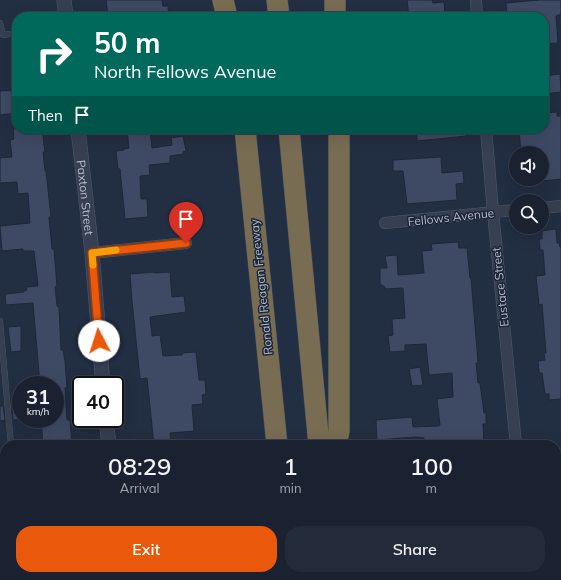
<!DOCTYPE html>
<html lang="en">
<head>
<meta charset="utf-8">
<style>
  :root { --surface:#1a2232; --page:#232a3a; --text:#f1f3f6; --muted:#9fa4ac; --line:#383f4d; --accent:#ea580c }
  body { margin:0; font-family:Mulish,sans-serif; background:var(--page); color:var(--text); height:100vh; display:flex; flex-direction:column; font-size:15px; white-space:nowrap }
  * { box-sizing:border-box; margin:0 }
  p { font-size:13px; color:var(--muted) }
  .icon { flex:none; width:22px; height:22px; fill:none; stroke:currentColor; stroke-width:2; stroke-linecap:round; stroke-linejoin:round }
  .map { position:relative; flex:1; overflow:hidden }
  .drawer { position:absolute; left:0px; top:440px; width:561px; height:140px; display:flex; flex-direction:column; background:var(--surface); border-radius:16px 16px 0 0; box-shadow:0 4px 16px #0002,0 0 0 1px var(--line) }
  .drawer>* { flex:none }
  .banner { position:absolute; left:12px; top:12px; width:537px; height:122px; border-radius:16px; box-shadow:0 4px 16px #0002,0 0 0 1px var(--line); background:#00695c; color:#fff; overflow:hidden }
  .buttons { position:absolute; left:509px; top:146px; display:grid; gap:8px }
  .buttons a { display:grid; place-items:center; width:40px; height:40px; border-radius:50%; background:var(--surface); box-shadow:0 4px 16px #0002,0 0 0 1px var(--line); font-size:20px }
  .speed { position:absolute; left:12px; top:376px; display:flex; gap:8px; font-size:20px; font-weight:700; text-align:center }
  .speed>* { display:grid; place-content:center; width:52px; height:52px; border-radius:50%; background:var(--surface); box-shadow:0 4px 16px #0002,0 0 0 1px var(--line); line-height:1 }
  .speed small { font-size:10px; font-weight:400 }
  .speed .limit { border:2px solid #111; border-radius:6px; background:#fff; color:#111 }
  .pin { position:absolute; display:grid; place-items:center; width:34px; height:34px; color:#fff; margin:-41px -17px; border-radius:50% 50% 50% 0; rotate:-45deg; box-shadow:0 0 4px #0007 }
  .pin .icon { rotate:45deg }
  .me { position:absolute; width:44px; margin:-22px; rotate:355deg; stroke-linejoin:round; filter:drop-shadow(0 0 3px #0008) }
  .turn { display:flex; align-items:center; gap:14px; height:84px; padding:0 16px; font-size:18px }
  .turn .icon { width:52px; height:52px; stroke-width:2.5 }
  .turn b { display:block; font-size:28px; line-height:34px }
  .then { display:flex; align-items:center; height:38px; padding:0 16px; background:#0003; gap:8px; font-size:15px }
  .eta { display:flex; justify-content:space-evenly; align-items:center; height:68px; text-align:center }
  .eta b { font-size:24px; font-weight:600; line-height:28px }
  .action { display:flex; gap:8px; margin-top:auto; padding:8px 16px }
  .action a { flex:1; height:46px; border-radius:16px; background:var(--accent); color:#fff; font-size:16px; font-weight:600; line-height:46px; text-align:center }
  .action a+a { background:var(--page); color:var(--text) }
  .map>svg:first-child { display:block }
  .building { fill:#3e4a63; stroke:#1e2739 }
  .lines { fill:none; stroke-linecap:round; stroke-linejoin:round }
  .service-casing { stroke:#525b6c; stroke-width:6 }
  .minor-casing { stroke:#525b6c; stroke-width:12 }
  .tertiary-casing { stroke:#525b6c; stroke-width:15 }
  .motorway-casing { stroke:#3f4859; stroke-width:22 }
  .service { stroke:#374052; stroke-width:5.5 }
  .minor { stroke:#374052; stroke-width:11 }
  .tertiary { stroke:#374052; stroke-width:14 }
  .motorway { stroke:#786c53; stroke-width:21 }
  .route-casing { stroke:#983908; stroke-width:10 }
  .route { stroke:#ea580c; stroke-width:7 }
  .slow { stroke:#f59e0b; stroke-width:7 }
  .labels { text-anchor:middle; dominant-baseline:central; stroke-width:3; stroke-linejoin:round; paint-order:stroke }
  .street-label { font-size:12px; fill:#b3bbcc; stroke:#1c2537 }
</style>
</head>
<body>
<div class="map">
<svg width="561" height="580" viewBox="0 0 561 580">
  <rect width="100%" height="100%" fill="#222e42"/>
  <g class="building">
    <polygon points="106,0 162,0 163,6 168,6 169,17 108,17"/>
    <polygon points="407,0 432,0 433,3 444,2 445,14 433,15 433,17 409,17"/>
    <polygon points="539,0 561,0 561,14 556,16 558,43 544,44 544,16 507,17 506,3"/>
    <polygon points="560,74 561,92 544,94 544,76"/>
    <polygon points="17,90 17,113 0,115 0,91"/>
    <polygon points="557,112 557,116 561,116 561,179 542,181 542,153 521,153 519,129 544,129 544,113"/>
    <polygon points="13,129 42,129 45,152 43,152 45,171 46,171 51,217 49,217 51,238 52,249 54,249 57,286 55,287 57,306 59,308 61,350 63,350 65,361 67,388 65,388 67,420 70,420 72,445 43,445 41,419 55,419 55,385 40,385 33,303 6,305 5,294 24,292 24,291 27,290 26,287 38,286 34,251 23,251 23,249 2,251 0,226 30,223 28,193 18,194 17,182 0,183 0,158 12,157 10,140 14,139"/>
    <polygon points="127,129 150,129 152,148 172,145 171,138 183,136 186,151 183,152 183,154 170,156 170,163 149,165 150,175 140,176 141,199 147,199 148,217 125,219 120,169 118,169 116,151 124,150 124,149 129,148"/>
    <polygon points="417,129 465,129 466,136 417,141"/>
    <polygon points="441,157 442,173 463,171 464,183 456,184 457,200 407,204 403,171 393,171 393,160"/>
    <polygon points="556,229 557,243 559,243 560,247 561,247 561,399 549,400 549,394 545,394 542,373 539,373 538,361 545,360 544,353 546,353 542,304 539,305 536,276 545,275 543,250 540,250 539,239 542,239 542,231"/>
    <polygon points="458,242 459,248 467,248 470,278 471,278 477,350 478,363 476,363 478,383 480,383 484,413 486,413 486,424 483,424 484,445 424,445 424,438 415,437 377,440 376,420 412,417 413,427 438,426 440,425 437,399 453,397 452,373 429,375 426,344 405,345 405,351 390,352 388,336 393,335 392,319 405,318 403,288 385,289 385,287 380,284 380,268 387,268 385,256 397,255 398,275 424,273 422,251 432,250 431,244"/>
    <polygon points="155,272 155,273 170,272 172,297 184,296 186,312 150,317 152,336 160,335 163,356 182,355 182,353 196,352 199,380 205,380 206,394 202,395 203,404 192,405 194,431 170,433 171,445 154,445 147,378 140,379 132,301 130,274"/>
    <polygon points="21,326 21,351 11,352 8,327"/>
    <polygon points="420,367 423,385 412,386 409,369"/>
    <polygon points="21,404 21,419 13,420 12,405"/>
    <polygon points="0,406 3,406 5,420 0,421"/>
  </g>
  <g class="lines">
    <g class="service-casing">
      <g id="service">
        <polyline points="0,23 3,35 17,33"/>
        <polyline points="0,321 11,445"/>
        <polyline points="22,575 23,580"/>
      </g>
    </g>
    <g class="minor-casing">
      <g id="minor">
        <polyline points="476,0 477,17"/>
        <polyline points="486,129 493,212 516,445"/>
        <polyline points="542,208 561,206"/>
        <polyline points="385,223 516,210"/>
        <polyline points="92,253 186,243"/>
        <polyline points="556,574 561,574"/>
        <polyline points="498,580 547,575"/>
      </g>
    </g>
    <g class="tertiary-casing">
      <g id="tertiary">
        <polyline points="64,0 66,17"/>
        <path id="s1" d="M78 129 92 253 103 385"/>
        <polyline points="106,419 109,445"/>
        <polyline points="120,575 120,580"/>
      </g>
    </g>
    <g class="motorway-casing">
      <g id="motorway">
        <polyline points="223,0 227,17"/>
        <polyline points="277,0 279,17"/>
        <polyline points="335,0 335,17"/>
        <polyline points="245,129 277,445"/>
        <polyline points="289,129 319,445"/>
        <polyline points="336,445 339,431 339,129"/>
        <polyline points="290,575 290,580"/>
        <polyline points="332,575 332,580"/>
      </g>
    </g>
    <use href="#service" class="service"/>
    <use href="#minor" class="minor"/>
    <use href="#tertiary" class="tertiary"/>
    <use href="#motorway" class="motorway"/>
  </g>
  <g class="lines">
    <g class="route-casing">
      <polyline id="route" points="99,341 92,253 186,243"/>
    </g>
    <use href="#route" class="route"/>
    <polyline class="slow" points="93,265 92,253 116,250"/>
  </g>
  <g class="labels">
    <g class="street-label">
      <text stroke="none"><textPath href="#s1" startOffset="69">Paxton Street</textPath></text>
      <text transform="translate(451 217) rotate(-6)">Fellows Avenue</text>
      <text transform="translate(261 287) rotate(-96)">Ronald Reagan Freeway</text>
      <text transform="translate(500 287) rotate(-96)">Eustace Street</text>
    </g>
  </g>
</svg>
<div class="buttons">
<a><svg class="icon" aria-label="sound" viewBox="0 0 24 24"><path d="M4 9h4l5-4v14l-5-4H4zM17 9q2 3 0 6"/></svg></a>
<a><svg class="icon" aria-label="search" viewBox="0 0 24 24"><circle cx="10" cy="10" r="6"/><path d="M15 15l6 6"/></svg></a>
</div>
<div class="speed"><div>31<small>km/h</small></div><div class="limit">40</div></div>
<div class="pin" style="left:186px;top:243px;background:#d93025"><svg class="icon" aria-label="arrive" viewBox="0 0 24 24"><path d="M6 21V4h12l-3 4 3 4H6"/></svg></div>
<svg class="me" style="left:99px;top:341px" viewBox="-20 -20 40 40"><circle r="19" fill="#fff"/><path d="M0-13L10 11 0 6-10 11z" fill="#ea580c"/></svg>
<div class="banner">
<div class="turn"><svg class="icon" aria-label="right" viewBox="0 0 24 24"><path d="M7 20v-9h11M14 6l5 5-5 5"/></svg><div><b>50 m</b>North Fellows Avenue</div></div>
<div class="then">Then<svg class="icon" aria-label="arrive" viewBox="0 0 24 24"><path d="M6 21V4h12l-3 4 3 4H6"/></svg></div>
</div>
<section class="drawer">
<div class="eta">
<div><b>08:29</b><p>Arrival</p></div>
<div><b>1</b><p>min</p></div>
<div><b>100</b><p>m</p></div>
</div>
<div class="action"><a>Exit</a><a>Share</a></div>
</section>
</div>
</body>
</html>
